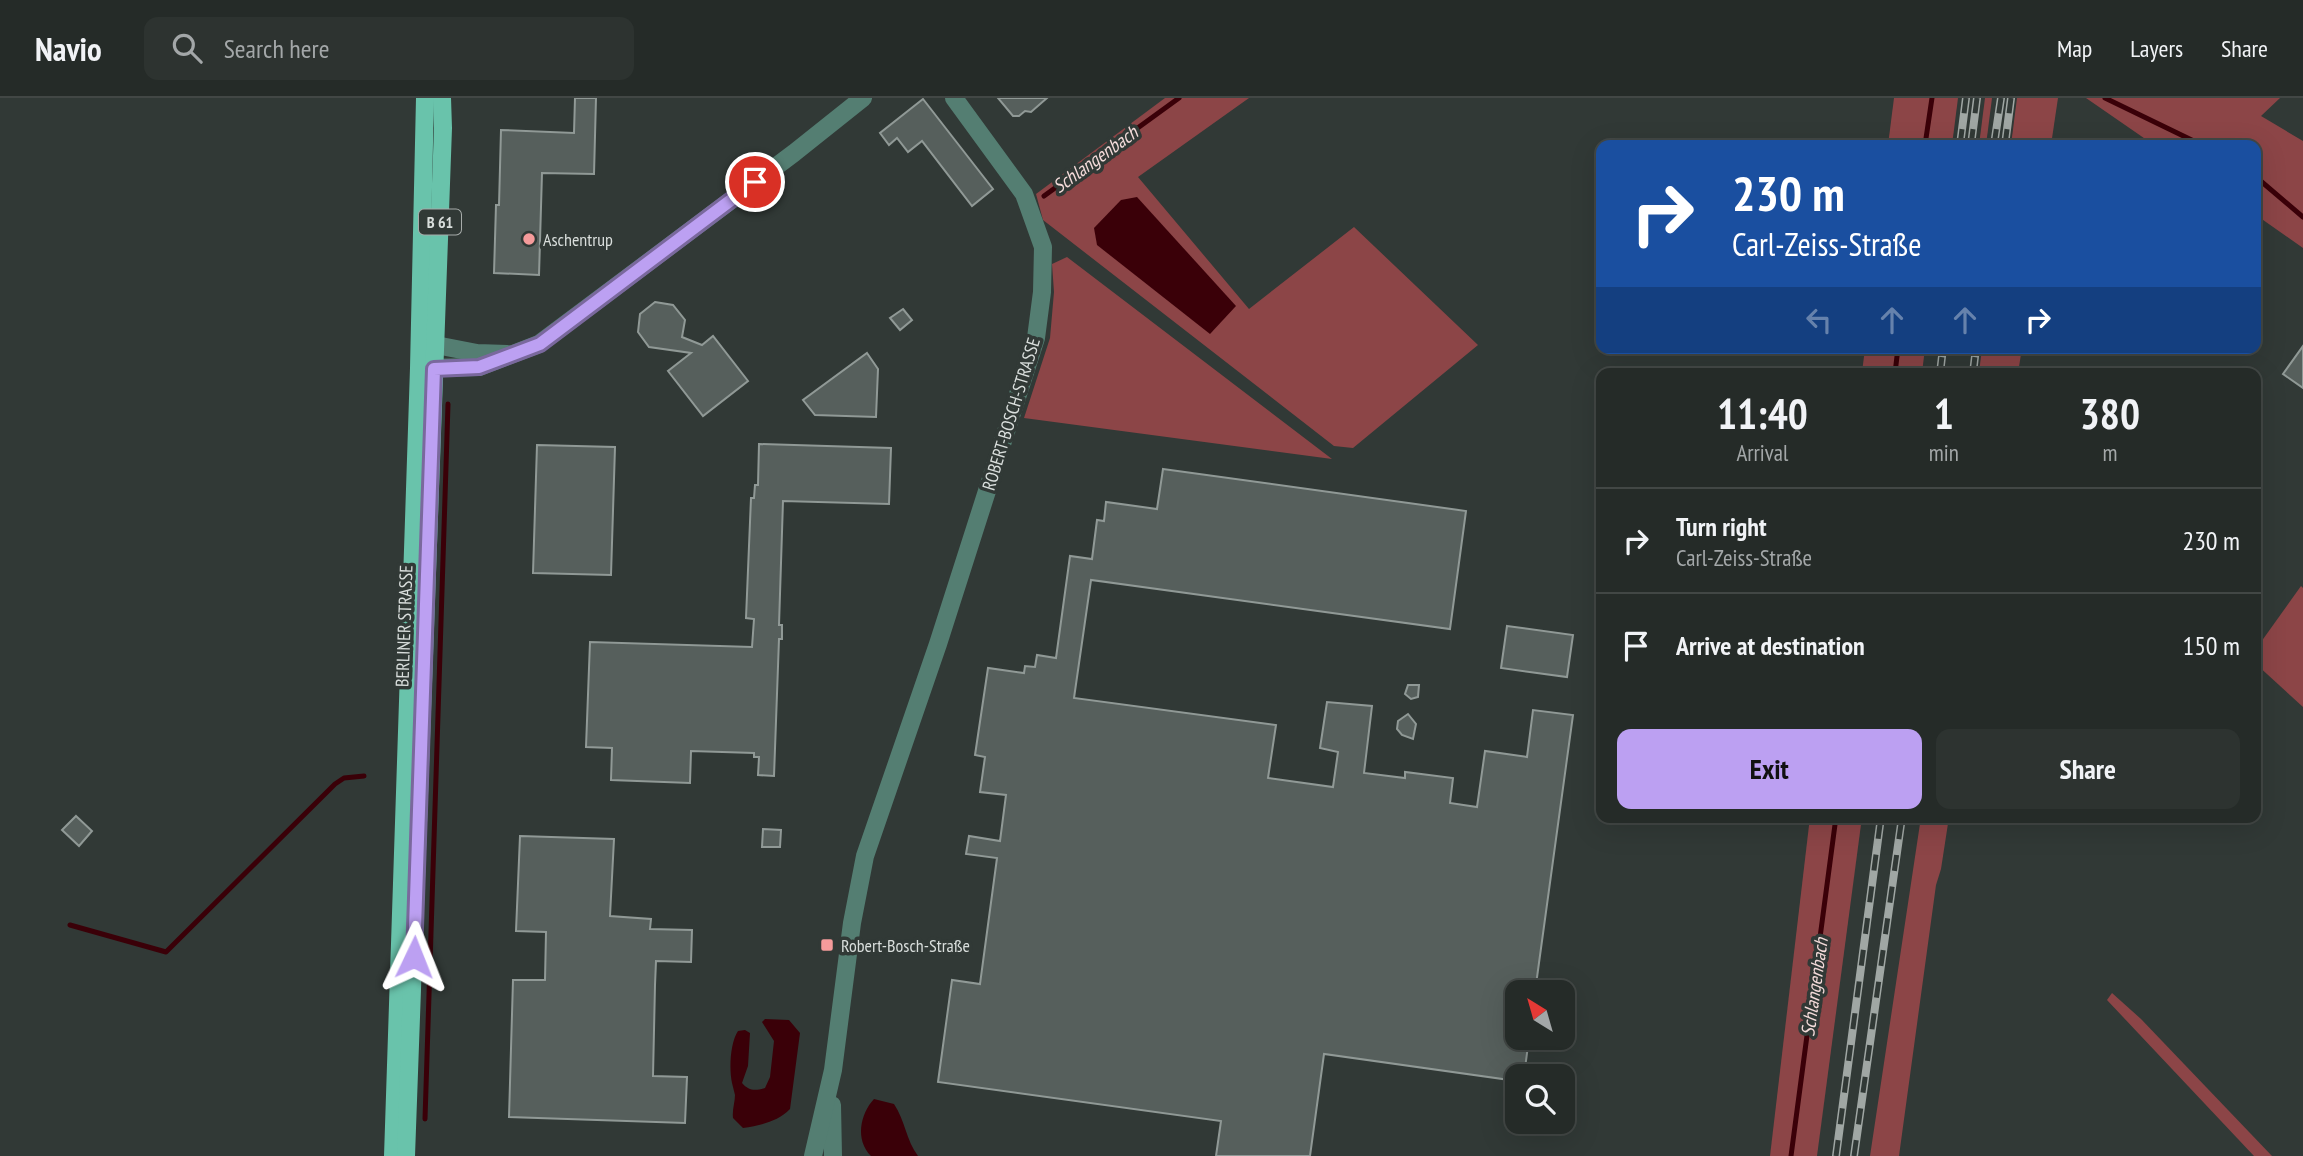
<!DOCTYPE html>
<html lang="en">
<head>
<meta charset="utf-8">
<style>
  :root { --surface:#252b28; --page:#2d3330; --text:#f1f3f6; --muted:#a3a7a8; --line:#424745; --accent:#bca0f2 }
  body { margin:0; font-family:"PT Sans Narrow",sans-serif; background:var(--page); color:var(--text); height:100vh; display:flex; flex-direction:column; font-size:26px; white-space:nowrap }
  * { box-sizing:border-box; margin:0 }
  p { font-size:23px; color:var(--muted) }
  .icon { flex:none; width:38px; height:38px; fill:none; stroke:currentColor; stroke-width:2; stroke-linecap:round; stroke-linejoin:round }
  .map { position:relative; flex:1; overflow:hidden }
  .panel { position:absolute; left:1596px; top:270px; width:665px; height:455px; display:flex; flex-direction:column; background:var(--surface); border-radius:14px; box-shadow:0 7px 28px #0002,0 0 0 2px var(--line) }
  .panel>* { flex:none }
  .hud { position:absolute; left:1596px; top:42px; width:665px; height:214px; border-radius:14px; box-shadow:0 7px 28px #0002,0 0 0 2px var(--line); background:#1a4fa0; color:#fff; overflow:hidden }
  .needle { width:46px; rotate:323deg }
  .fabs { position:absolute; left:1505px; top:882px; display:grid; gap:14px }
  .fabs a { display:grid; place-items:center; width:70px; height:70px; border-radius:14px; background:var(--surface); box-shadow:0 7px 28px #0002,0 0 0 2px var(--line); font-size:35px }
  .pin { position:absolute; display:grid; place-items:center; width:60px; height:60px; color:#fff; margin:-30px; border:4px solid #fff; border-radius:50%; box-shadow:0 2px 7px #0007 }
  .me { position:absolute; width:77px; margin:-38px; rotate:2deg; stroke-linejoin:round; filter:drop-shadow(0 0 5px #0008) }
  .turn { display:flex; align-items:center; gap:24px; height:147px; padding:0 21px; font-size:32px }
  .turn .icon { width:91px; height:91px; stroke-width:2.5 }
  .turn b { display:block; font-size:49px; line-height:60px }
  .lanes { display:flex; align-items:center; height:66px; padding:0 21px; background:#0003; justify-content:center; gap:35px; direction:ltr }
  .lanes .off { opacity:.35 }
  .eta { display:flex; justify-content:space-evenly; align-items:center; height:119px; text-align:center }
  .eta b { font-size:42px; font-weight:800; line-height:49px }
  .cta { display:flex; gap:14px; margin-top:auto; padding:14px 21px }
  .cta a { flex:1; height:80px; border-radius:14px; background:var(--accent); color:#111; font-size:28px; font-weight:800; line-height:80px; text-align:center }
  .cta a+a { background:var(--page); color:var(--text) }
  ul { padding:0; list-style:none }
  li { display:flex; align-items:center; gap:21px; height:105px; padding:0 21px; border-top:2px solid var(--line) }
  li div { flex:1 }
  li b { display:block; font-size:26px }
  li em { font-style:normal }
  header { display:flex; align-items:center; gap:42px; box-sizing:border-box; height:98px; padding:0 35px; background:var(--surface); border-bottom:2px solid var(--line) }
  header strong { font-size:33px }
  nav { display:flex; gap:38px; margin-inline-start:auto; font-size:24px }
  .search { width:490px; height:63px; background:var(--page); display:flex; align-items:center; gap:18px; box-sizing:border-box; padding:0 24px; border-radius:14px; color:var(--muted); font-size:26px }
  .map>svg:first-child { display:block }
  .green { fill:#8c4547 }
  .water { fill:#3a0008 }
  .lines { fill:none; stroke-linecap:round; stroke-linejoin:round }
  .stream { stroke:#3a0008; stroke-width:5 }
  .building { fill:#565f5c; stroke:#909996; stroke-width:2 }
  .minor { stroke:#547e72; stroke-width:18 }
  .major { stroke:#69c3ab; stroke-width:18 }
  .rail-casing { stroke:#a0a7a4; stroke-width:8 }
  .rail { stroke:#313936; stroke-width:5; stroke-dasharray:16; stroke-linecap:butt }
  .route-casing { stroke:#7a689d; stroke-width:18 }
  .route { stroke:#bca0f2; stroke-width:12 }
  .poi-dot { fill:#f59b9b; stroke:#313936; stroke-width:2.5 }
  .labels { text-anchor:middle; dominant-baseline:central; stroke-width:7; stroke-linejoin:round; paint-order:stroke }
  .shield { fill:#313936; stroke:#a7acaa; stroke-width:2 }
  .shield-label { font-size:16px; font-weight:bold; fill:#d9dedc }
  .poi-label { font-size:18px; fill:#d9dedc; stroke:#313936; text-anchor:start }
  .street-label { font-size:18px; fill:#d9dedc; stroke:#313936 }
  .water-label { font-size:19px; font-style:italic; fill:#f4dbda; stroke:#313936 }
</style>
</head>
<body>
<header>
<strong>Navio</strong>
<div class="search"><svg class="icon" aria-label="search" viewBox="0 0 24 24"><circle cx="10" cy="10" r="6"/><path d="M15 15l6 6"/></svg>Search here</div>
<nav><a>Map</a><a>Layers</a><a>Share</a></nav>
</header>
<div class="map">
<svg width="2303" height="1058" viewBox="0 0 2303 1058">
  <rect width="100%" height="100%" fill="#313936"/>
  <g class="green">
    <polygon points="1165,0 1249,0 1138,79 1249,211 1354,129 1478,247 1353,350 1334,348 1043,122 1036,96"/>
    <polygon points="1894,0 1958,0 1952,47 1888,47"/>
    <polygon points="1985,0 1992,0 1986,47 1979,47"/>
    <polygon points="2017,0 2058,0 2051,47 2011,47"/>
    <polygon points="2086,0 2280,0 2261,18 2303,43 2303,150 2256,117 2256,47 2154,47"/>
    <polygon points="1067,159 1332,361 1024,320 1050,240 1054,194 1052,166"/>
    <polygon points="1865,250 1925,250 1922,275 1862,275"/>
    <polygon points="1982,250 2022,250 2018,275 1979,275"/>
    <polygon points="2301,488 2303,490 2303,609 2256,566 2256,551"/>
    <polygon points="1810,719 1862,719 1817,1058 1770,1058"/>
    <polygon points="1921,719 1949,719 1941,771 1936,787 1899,1058 1870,1058"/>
    <polygon points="2112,895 2141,921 2272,1058 2254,1058 2107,902"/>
  </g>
  <g class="water">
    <polygon points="1137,99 1236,208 1210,236 1097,147 1094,130 1121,102"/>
    <path d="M765 921 789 922 800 935 790 1011C777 1024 761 1027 743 1030L733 1020C732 1012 735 1004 735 997 734 993 733 989 732 985 729 971 730 945 738 933L745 932 750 935 748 968 742 985C749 993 755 993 765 990L770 979 774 943 762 924Z"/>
    <path d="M874 1001 894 1006C905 1022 906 1042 918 1058H871C855 1042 860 1016 874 1001Z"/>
  </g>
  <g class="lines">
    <g class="stream">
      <polyline points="2105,0 2202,47"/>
      <polyline points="1925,47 1932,0"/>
      <polyline points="2256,79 2303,119"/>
      <polyline points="1044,98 1179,0"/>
      <polyline points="1895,275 1898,250"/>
      <polyline points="70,827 166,854 335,686 344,680 364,678"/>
      <polyline points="425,1021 448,306"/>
      <polyline points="1791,1058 1836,719"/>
    </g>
  </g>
  <g class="building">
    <polygon points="575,0 596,0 594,76 542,75 539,177 494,175 496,107 499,107 501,32 574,35"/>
    <polygon points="998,0 1047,0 1031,14 1025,13 1019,18 1013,18"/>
    <polygon points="923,1 993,91 972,108 922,43 908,54 897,40 889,47 880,35"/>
    <polygon points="655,204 673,207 685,222 682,239 702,247 713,238 748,283 703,318 668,273 691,255 649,249 638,234 640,216"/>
    <polygon points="903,211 912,222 900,232 890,220"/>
    <polygon points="2303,248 2303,290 2283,276"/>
    <polygon points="867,255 878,271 876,319 815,317 803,302"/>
    <polygon points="759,346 891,350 889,406 783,403 779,527 782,527 782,541 779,541 774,678 758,677 759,659 754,659 754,655 691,653 690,685 611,682 612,650 586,649 590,544 752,549 754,521 746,520 751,400 754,400 755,387 758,387"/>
    <polygon points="537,347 615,349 611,477 533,475"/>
    <polygon points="1163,371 1466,413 1450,531 1091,482 1074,600 1276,627 1268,680 1333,689 1338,654 1320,650 1327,604 1372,608 1364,675 1405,680 1405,674 1453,680 1450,705 1477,709 1485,653 1527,659 1533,612 1573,617 1535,894 1517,894 1517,940 1529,940 1524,978 1517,978 1517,983 1324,956 1310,1058 1216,1058 1221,1023 938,984 952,882 980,886 997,760 966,756 969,738 1000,743 1006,697 980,694 985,659 975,657 988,570 1024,575 1025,568 1035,569 1037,557 1056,560 1070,458 1092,461 1097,422 1104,423 1106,404 1157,411"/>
    <polygon points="1507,528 1573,537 1567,579 1501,570"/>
    <polygon points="1408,587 1419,587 1418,599 1411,601 1405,596"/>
    <polygon points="1408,616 1416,626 1413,641 1402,637 1397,631 1398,623"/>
    <polygon points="76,718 92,733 79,748 62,732"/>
    <polygon points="763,731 781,732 780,749 762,749"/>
    <polygon points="520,738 614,741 610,818 651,821 650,831 692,832 691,864 656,863 655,887 653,978 687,979 685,1025 509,1019 513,882 545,882 546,834 516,833"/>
  </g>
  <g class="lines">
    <g class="minor">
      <polyline points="420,248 441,248 477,255 507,256"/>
      <polyline points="422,270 479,269 539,246 794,55 863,0"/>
      <polyline points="832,1007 833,1058"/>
      <polyline points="813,1058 833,972 852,825 865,758 938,546 1036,240 1042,194 1043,149 1024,96 954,0"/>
    </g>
    <g class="major">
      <polyline points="393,1058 419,270 425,0"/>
      <polyline points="406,1058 443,30 442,0"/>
    </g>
    <g class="rail-casing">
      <g id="rail">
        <polyline points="1960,47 1966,0"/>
        <polyline points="1971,47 1977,0"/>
        <polyline points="1994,47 2001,0"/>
        <polyline points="2005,47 2011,0"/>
        <polyline points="1940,275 1943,250"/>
        <polyline points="1973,275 1976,250"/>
        <polyline points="1836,1058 1881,719"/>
        <polyline points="1854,1058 1902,719"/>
      </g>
    </g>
    <use href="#rail" class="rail"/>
  </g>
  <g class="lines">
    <g class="route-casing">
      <polyline id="route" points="414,859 434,271 479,269 540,246 755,84"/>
    </g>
    <use href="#route" class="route"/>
  </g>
  <g class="poi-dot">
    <circle cx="529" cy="141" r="7"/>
    <rect x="820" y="840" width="14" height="14" rx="3.5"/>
  </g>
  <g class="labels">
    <rect class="shield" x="419" y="111.5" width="42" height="25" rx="5"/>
    <g class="shield-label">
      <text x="440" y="124">B 61</text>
    </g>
    <g class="poi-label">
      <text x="543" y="141">Aschentrup</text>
      <text x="841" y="847">Robert-Bosch-Straße</text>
    </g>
    <g class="street-label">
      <text transform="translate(1011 316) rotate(-73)">ROBERT-BOSCH-STRASSE</text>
      <text transform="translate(404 528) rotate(-88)">BERLINER STRASSE</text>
    </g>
    <g class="water-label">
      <text transform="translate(1095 61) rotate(-36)">Schlangenbach</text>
      <text transform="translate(1814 889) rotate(-82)">Schlangenbach</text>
    </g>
  </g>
</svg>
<div class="fabs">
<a><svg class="needle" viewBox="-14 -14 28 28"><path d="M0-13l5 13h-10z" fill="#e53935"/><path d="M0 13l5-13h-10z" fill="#a3a7a8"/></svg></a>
<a><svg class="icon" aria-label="search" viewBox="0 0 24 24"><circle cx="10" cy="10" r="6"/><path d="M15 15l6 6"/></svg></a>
</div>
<div class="pin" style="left:755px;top:84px;background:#d93025"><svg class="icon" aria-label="arrive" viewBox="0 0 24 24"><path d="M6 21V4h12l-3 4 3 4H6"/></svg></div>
<svg class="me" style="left:414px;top:859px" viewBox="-20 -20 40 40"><path d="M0-17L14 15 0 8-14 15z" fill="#bca0f2" stroke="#fff" stroke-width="4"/></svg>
<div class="hud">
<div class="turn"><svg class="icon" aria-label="right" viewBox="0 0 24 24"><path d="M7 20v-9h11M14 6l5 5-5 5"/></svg><div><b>230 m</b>Carl-Zeiss-Straße</div></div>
<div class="lanes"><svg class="icon off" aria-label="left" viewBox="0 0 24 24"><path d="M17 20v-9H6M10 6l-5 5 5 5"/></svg><svg class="icon off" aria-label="ahead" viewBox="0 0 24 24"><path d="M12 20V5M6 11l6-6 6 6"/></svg><svg class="icon off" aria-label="ahead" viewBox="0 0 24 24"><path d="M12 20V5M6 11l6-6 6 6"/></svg><svg class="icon" aria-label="right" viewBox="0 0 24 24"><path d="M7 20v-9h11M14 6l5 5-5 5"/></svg></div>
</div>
<section class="panel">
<div class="eta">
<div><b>11:40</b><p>Arrival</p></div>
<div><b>1</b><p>min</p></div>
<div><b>380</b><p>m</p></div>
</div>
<ul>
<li><svg class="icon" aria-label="right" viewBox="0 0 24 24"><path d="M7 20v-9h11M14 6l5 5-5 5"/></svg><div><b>Turn right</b><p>Carl-Zeiss-Straße</p></div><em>230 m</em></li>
<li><svg class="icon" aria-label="arrive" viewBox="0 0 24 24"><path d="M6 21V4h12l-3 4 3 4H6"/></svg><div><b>Arrive at destination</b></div><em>150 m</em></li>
</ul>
<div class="cta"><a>Exit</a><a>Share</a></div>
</section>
</div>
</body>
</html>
